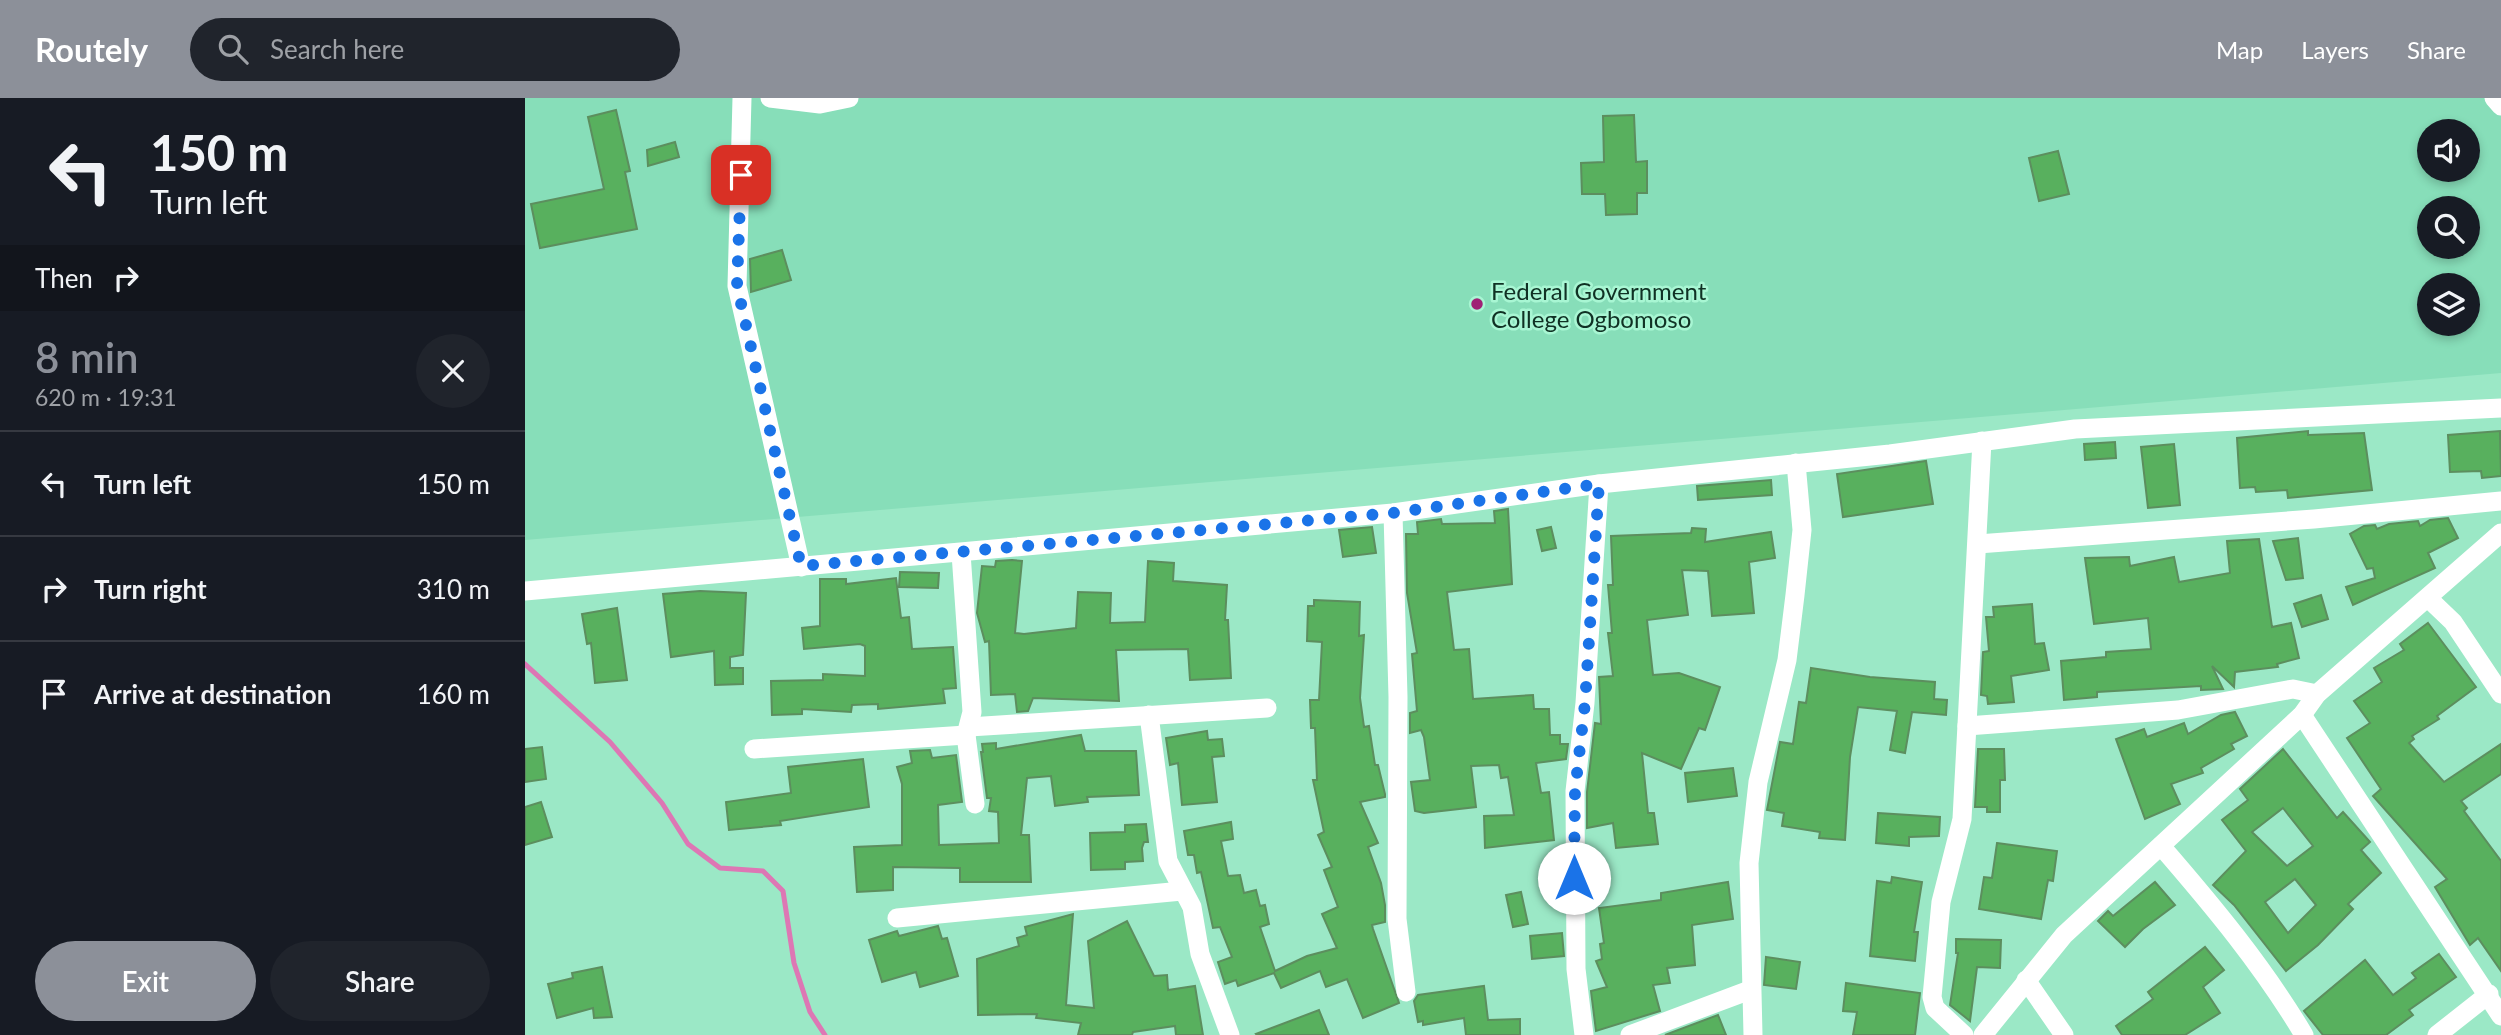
<!DOCTYPE html>
<html lang="en">
<head>
<meta charset="utf-8">
<style>
  :root { --surface:#171b24; --page:#20242c; --text:#f1f3f6; --muted:#9ea1a6; --line:#363941; --accent:#8c9099 }
  body { margin:0; font-family:Lato,sans-serif; background:var(--page); color:var(--text); height:100vh; display:flex; flex-direction:column; font-size:26px; white-space:nowrap }
  * { box-sizing:border-box; margin:0 }
  p { font-size:23px; color:var(--muted) }
  .icon { flex:none; width:38px; height:38px; fill:none; stroke:currentColor; stroke-width:2; stroke-linecap:round; stroke-linejoin:round }
  .map { position:relative; flex:1; overflow:hidden }
  .drawer { display:flex; flex-direction:column; background:var(--surface); width:525px }
  .drawer>* { flex:none }
  .banner { background:#171b24; color:var(--text); overflow:hidden }
  .tools { position:absolute; left:1892px; top:21px; display:grid; gap:14px }
  .tools a { display:grid; place-items:center; width:63px; height:63px; border-radius:50%; background:var(--surface); box-shadow:0 4px 10px #0003; font-size:35px }
  .pin { position:absolute; display:grid; place-items:center; width:60px; height:60px; color:#fff; margin:-30px; border-radius:14px; box-shadow:0 4px 10px #0006 }
  .me { position:absolute; width:77px; margin:-38px; rotate:0deg; stroke-linejoin:round; filter:drop-shadow(0 0 5px #0008) }
  .turn { display:flex; align-items:center; gap:24px; height:147px; padding:0 35px; font-size:32px }
  .turn .icon { width:91px; height:91px; stroke-width:2.5 }
  .turn b { display:block; font-size:49px; line-height:60px }
  .then { display:flex; align-items:center; height:66px; padding:0 35px; background:#0003; gap:14px; font-size:26px }
  .round { display:grid; place-items:center; flex:none; width:74px; height:74px; border-radius:37px; background:var(--page) }
  .headline { display:flex; align-items:center; justify-content:space-between; height:119px; padding:0 35px }
  h1 { font-size:42px; font-weight:600; line-height:52px; color:var(--accent) }
  .button { display:flex; gap:14px; margin-top:auto; padding:14px 35px }
  .button a { flex:1; height:80px; border-radius:42px; background:var(--accent); color:#fff; font-size:28px; font-weight:600; line-height:80px; text-align:center }
  .button a+a { background:var(--page); color:var(--text) }
  ul { padding:0; list-style:none }
  li { display:flex; align-items:center; gap:21px; height:105px; padding:0 35px; border-top:2px solid var(--line) }
  li div { flex:1 }
  li b { display:block; font-size:26px }
  li em { font-style:normal }
  header { display:flex; align-items:center; gap:42px; box-sizing:border-box; height:98px; padding:0 35px; background:var(--accent); color:#fff }
  header strong { font-size:33px }
  nav { display:flex; gap:38px; margin-inline-start:auto; font-size:24px }
  .search { width:490px; height:63px; background:var(--page); display:flex; align-items:center; gap:18px; box-sizing:border-box; padding:0 24px; border-radius:38px; color:var(--muted); font-size:26px }
  main { display:flex; flex:1; min-height:0 }
  .map>svg:first-child { display:block }
  .built { fill:#87deb9; fill-rule:evenodd }
  .lines { fill:none; stroke-linecap:round; stroke-linejoin:round }
  .stream { stroke:#dd77b4; stroke-width:5 }
  .building { fill:#58b05e; stroke:#5c8e5e; stroke-width:2; fill-rule:evenodd }
  .street { stroke:#fff; stroke-width:19 }
  .route { stroke:#1a73e8; stroke-width:12; stroke-dasharray:0 21.6 }
  .poi-dot { fill:#9f2175; stroke:#a8f6d3; stroke-width:2.5 }
  .labels { text-anchor:middle; dominant-baseline:central; stroke-width:5; stroke-linejoin:round; paint-order:stroke }
  .poi-label { font-size:24px; fill:#103124; stroke:#a8f6d3; text-anchor:start }
</style>
</head>
<body>
<header>
<strong>Routely</strong>
<div class="search"><svg class="icon" aria-label="search" viewBox="0 0 24 24"><circle cx="10" cy="10" r="6"/><path d="M15 15l6 6"/></svg>Search here</div>
<nav><a>Map</a><a>Layers</a><a>Share</a></nav>
</header>
<main>
<section class="drawer">
<div class="banner">
<div class="turn"><svg class="icon" aria-label="left" viewBox="0 0 24 24"><path d="M17 20v-9H6M10 6l-5 5 5 5"/></svg><div><b>150 m</b>Turn left</div></div>
<div class="then">Then<svg class="icon" aria-label="right" viewBox="0 0 24 24"><path d="M7 20v-9h11M14 6l5 5-5 5"/></svg></div>
</div>
<div class="headline"><div><h1>8 min</h1><p>620 m · 19:31</p></div><a class="round"><svg class="icon" aria-label="close" viewBox="0 0 24 24"><path d="M6 6l12 12M18 6L6 18"/></svg></a></div>
<ul>
<li><svg class="icon" aria-label="left" viewBox="0 0 24 24"><path d="M17 20v-9H6M10 6l-5 5 5 5"/></svg><div><b>Turn left</b></div><em>150 m</em></li>
<li><svg class="icon" aria-label="right" viewBox="0 0 24 24"><path d="M7 20v-9h11M14 6l5 5-5 5"/></svg><div><b>Turn right</b></div><em>310 m</em></li>
<li><svg class="icon" aria-label="arrive" viewBox="0 0 24 24"><path d="M6 21V4h12l-3 4 3 4H6"/></svg><div><b>Arrive at destination</b></div><em>160 m</em></li>
</ul>
<div class="button"><a>Exit</a><a>Share</a></div>
</section>
<div class="map">
<svg width="1976" height="937" viewBox="0 0 1976 937">
  <rect width="100%" height="100%" fill="#9be8c6"/>
  <path class="built" d="M0 0H1976V275L0 442ZM1904 33H1942V72H1904ZM1904 110H1942V149H1904ZM1904 187H1942V226H1904Z"/>
  <g class="lines">
    <polyline class="stream" points="0,566 85,644 137,705 163,746 195,770 238,773 258,793 269,865 285,914 300,937"/>
  </g>
  <g class="building">
    <polygon points="91,12 105,73 100,74 112,131 15,150 6,106 79,91 63,19"/>
    <polygon points="1109,17 1111,64 1122,63 1122,95 1112,95 1112,116 1081,117 1080,96 1057,96 1056,65 1079,64 1078,18"/>
    <polygon points="150,44 154,59 123,68 122,52"/>
    <polygon points="1533,53 1544,96 1514,103 1504,60"/>
    <polygon points="257,152 266,182 226,194 225,161"/>
    <polygon points="1783,333 1783,337 1839,335 1847,392 1763,400 1762,392 1731,394 1730,389 1715,390 1712,340"/>
    <polygon points="1975,333 1976,378 1957,380 1956,373 1925,374 1923,337"/>
    <polygon points="1590,344 1591,360 1560,362 1559,346"/>
    <polygon points="1649,346 1655,407 1623,410 1616,349"/>
    <polygon points="1401,363 1408,406 1318,419 1312,376"/>
    <polygon points="1246,382 1247,397 1173,402 1172,388"/>
    <polygon points="983,411 987,486 922,494 929,552 944,551 948,601 1008,597 1009,611 1024,611 1025,637 1035,637 1035,646 1043,646 1041,661 1011,665 1016,695 1024,694 1029,742 960,750 959,718 989,717 983,679 976,680 974,667 946,668 951,709 899,715 890,713 886,684 905,682 899,639 896,632 885,635 885,615 892,613 887,556 892,555 882,495 881,436 893,436 892,424 916,421 917,426 970,425 969,413"/>
    <polygon points="1923,420 1933,440 1903,455 1910,470 1828,507 1821,489 1850,480 1848,470 1842,471 1825,436 1839,428 1850,427 1852,431 1864,426 1893,423 1895,428 1905,422"/>
    <polygon points="847,429 851,455 818,459 814,432"/>
    <polygon points="1026,429 1031,450 1017,453 1012,432"/>
    <polygon points="1167,430 1181,431 1180,444 1246,434 1250,460 1224,464 1229,515 1187,518 1183,473 1157,472 1163,517 1122,522 1128,577 1154,575 1195,589 1180,632 1174,630 1156,671 1117,655 1123,715 1129,715 1133,746 1091,750 1088,725 1062,730 1062,694 1070,625 1076,626 1074,579 1088,578 1083,535 1087,535 1083,487 1088,487 1086,438 1166,435"/>
    <polygon points="1773,440 1778,480 1761,482 1748,443"/>
    <polygon points="1734,441 1747,529 1766,525 1774,560 1752,566 1753,569 1710,574 1709,589 1687,568 1698,591 1676,592 1676,588 1572,594 1572,599 1539,602 1536,563 1581,559 1581,554 1626,551 1623,520 1569,526 1560,460 1604,459 1605,468 1649,459 1654,484 1705,475 1702,443"/>
    <polygon points="487,462 497,463 490,535 499,536 551,530 553,494 586,495 585,525 620,524 623,463 649,465 648,483 702,487 700,522 703,522 706,580 665,582 663,551 591,552 594,603 508,600 503,613 492,614 490,596 466,597 464,543 460,544 452,515 457,468 470,469 471,463"/>
    <polygon points="375,474 414,475 413,490 374,489"/>
    <polygon points="371,480 376,520 384,519 387,551 428,549 431,590 418,591 420,605 353,611 353,606 327,607 326,614 277,611 277,616 247,617 246,583 298,582 298,576 340,578 340,548 335,546 279,551 277,530 295,528 295,481 321,481 321,486"/>
    <polygon points="175,493 221,495 218,557 205,559 205,570 218,570 218,586 190,587 189,553 146,559 138,496"/>
    <polygon points="1796,497 1803,521 1777,529 1769,506"/>
    <polygon points="789,502 835,504 834,538 839,537 835,600 839,629 844,628 850,667 853,667 860,696 860,699 835,704 853,745 843,749 856,785 860,807 860,824 847,827 848,831 874,905 838,920 822,881 801,889 795,873 756,890 749,875 713,888 711,882 700,886 693,864 707,859 695,829 688,830 676,774 672,775 669,757 663,757 659,733 706,724 708,741 696,743 703,778 715,777 719,795 731,792 735,808 740,807 744,826 735,829 750,873 782,858 812,850 797,816 813,809 799,772 807,769 793,737 799,734 788,682 792,682 790,630 786,630 785,602 794,602 797,544 782,543 783,508 789,508"/>
    <polygon points="1507,506 1510,546 1519,545 1524,572 1486,578 1489,604 1463,606 1462,598 1456,597 1458,554 1464,553 1461,519 1469,519 1468,509"/>
    <polygon points="92,510 102,582 70,585 66,545 62,546 57,516"/>
    <polygon points="1903,525 1951,589 1912,618 1914,621 1887,638 1889,641 1884,645 1919,684 1976,646 1976,676 1936,703 1942,710 1939,713 1976,763 1976,873 1953,840 1945,847 1910,789 1922,781 1848,698 1856,691 1822,640 1845,625 1829,603 1857,584 1849,570 1879,552 1875,546"/>
    <polygon points="1286,570 1345,579 1410,584 1409,601 1422,602 1421,617 1387,614 1380,655 1365,652 1372,613 1333,609 1325,659 1320,742 1294,740 1295,734 1257,728 1259,715 1242,712 1255,644 1268,646 1274,604 1281,605"/>
    <polygon points="1710,614 1722,638 1706,646 1709,651 1676,670 1678,675 1646,686 1655,706 1620,721 1591,641 1619,631 1622,639 1659,625 1663,636 1696,617"/>
    <polygon points="682,633 683,642 697,641 699,658 687,659 692,704 657,707 653,665 645,667 641,640"/>
    <polygon points="556,637 560,653 611,653 614,697 562,699 563,704 530,708 526,678 502,680 496,737 504,737 506,784 435,784 435,770 368,769 368,792 332,794 329,749 377,747 377,686 372,669 387,665 385,653 405,652 407,660 431,657 437,704 413,707 414,747 474,745 473,714 464,713 466,700 462,700 456,654 458,654 457,646 471,645 471,651"/>
    <polygon points="17,649 21,681 0,684 0,651"/>
    <polygon points="1453,651 1479,651 1480,682 1475,682 1475,714 1462,714 1462,709 1450,709"/>
    <path d="M1758 651 1812 720 1818 714 1845 744 1836 752 1856 775 1823 806 1828 811 1793 847 1761 873 1709 807 1688 787 1721 753 1697 722 1723 702 1715 691ZM1758 710 1788 748 1762 768 1727 734ZM1770 781 1791 807 1763 835 1740 804Z"/>
    <polygon points="338,661 344,709 255,723 256,727 204,732 201,704 266,695 263,669"/>
    <polygon points="1208,670 1212,698 1163,704 1160,675"/>
    <polygon points="16,704 27,739 0,747 0,709"/>
    <polygon points="1353,715 1415,719 1414,738 1384,739 1384,748 1351,745"/>
    <polygon points="621,726 623,744 619,744 617,750 618,763 600,764 600,771 566,772 565,735 600,734 600,727"/>
    <polygon points="1472,745 1532,753 1528,783 1523,782 1516,821 1454,811 1459,779 1467,780"/>
    <polygon points="1367,779 1397,784 1389,834 1393,834 1390,863 1345,858 1352,783 1366,785"/>
    <polygon points="1203,784 1208,821 1167,827 1170,867 1142,870 1145,885 1128,887 1135,913 1071,933 1066,893 1082,889 1071,863 1077,861 1075,846 1079,845 1074,810 1136,802 1136,795"/>
    <polygon points="1630,784 1650,807 1618,831 1600,849 1573,823 1583,813 1588,818"/>
    <polygon points="996,794 1003,826 988,829 981,797"/>
    <polygon points="548,816 541,907 569,910 563,843 602,823 629,878 642,877 643,892 670,888 678,937 651,937 650,928 608,934 607,937 553,937 556,925 511,920 512,916 453,917 452,861 494,848 492,840 502,837 500,829"/>
    <polygon points="413,828 417,841 422,840 433,878 395,889 391,874 357,884 344,842 372,833 374,838"/>
    <polygon points="1037,835 1039,858 1007,861 1005,838"/>
    <polygon points="1431,841 1476,842 1475,870 1452,869 1445,923 1425,907 1433,855 1431,855"/>
    <polygon points="1680,849 1699,872 1678,889 1695,915 1660,937 1597,937 1591,928 1628,901 1623,894"/>
    <polygon points="1914,856 1931,879 1884,912 1888,917 1861,937 1798,937 1779,913 1840,862 1868,897 1891,880 1887,875"/>
    <polygon points="1241,859 1275,864 1271,891 1239,887"/>
    <polygon points="77,869 87,919 69,920 68,910 32,920 23,886 48,880 47,875"/>
    <polygon points="1321,885 1395,895 1390,937 1328,937 1332,914 1318,913"/>
    <polygon points="959,888 963,922 995,921 995,937 941,937 939,920 898,927 898,923 893,924 889,903 893,897"/>
    <polygon points="794,912 804,937 732,937 731,936"/>
    <polygon points="1193,917 1201,937 1140,937"/>
  </g>
  <g class="lines">
    <g class="street">
      <polyline points="217,0 212,188 276,469"/>
      <polyline points="245,0 295,6 324,0"/>
      <polyline points="1969,0 1976,8"/>
      <polyline points="868,415 873,599 872,821 881,894"/>
      <polyline points="1453,446 1789,421 1976,403"/>
      <polyline points="0,493 868,415 1074,386 1365,356 1550,331 1976,310"/>
      <polyline points="1904,501 1928,524 1976,596"/>
      <polyline points="624,617 643,763 667,809 675,856 705,937"/>
      <polyline points="1777,617 1976,918"/>
      <polyline points="1442,628 1653,612 1768,591 1792,596"/>
      <polyline points="444,629 742,610"/>
      <polyline points="441,637 450,706"/>
      <polyline points="229,651 441,637 447,614 436,455"/>
      <path d="M1636 748C1688 808 1738 868 1779 937"/>
      <polyline points="372,820 657,793"/>
      <polyline points="1501,882 1539,937"/>
      <polyline points="1059,937 1051,871 1050,693 1060,605 1074,386"/>
      <polyline points="1105,937 1225,892"/>
      <polyline points="1228,937 1224,765 1233,684 1262,562 1270,497 1277,432 1271,365"/>
      <polyline points="1439,937 1410,910 1407,899 1416,804 1437,721 1457,343"/>
      <polyline points="1458,937 1539,837 1777,617 1792,596 1976,435"/>
      <polyline points="1912,937 1964,896"/>
    </g>
  </g>
  <g class="lines">
    <polyline class="route" points="216,77 212,188 276,468 868,415 1074,386 1060,605 1050,693 1049,780"/>
  </g>
  <circle class="poi-dot" cx="952" cy="206" r="7"/>
  <g class="labels">
    <g class="poi-label">
      <text x="966" y="192">Federal Government<tspan x="966" dy="28">College Ogbomoso</tspan></text>
    </g>
  </g>
</svg>
<div class="tools">
<a><svg class="icon" aria-label="sound" viewBox="0 0 24 24"><path d="M4 9h4l5-4v14l-5-4H4zM17 9q2 3 0 6"/></svg></a>
<a><svg class="icon" aria-label="search" viewBox="0 0 24 24"><circle cx="10" cy="10" r="6"/><path d="M15 15l6 6"/></svg></a>
<a><svg class="icon" aria-label="layers" viewBox="0 0 24 24"><path d="M12 4l9 5-9 5-9-5zM3 14l9 5 9-5"/></svg></a>
</div>
<div class="pin" style="left:216px;top:77px;background:#d93025"><svg class="icon" aria-label="arrive" viewBox="0 0 24 24"><path d="M6 21V4h12l-3 4 3 4H6"/></svg></div>
<svg class="me" style="left:1049px;top:780px" viewBox="-20 -20 40 40"><circle r="19" fill="#fff"/><path d="M0-13L10 11 0 6-10 11z" fill="#1a73e8"/></svg>
</div>
</main>
</body>
</html>
